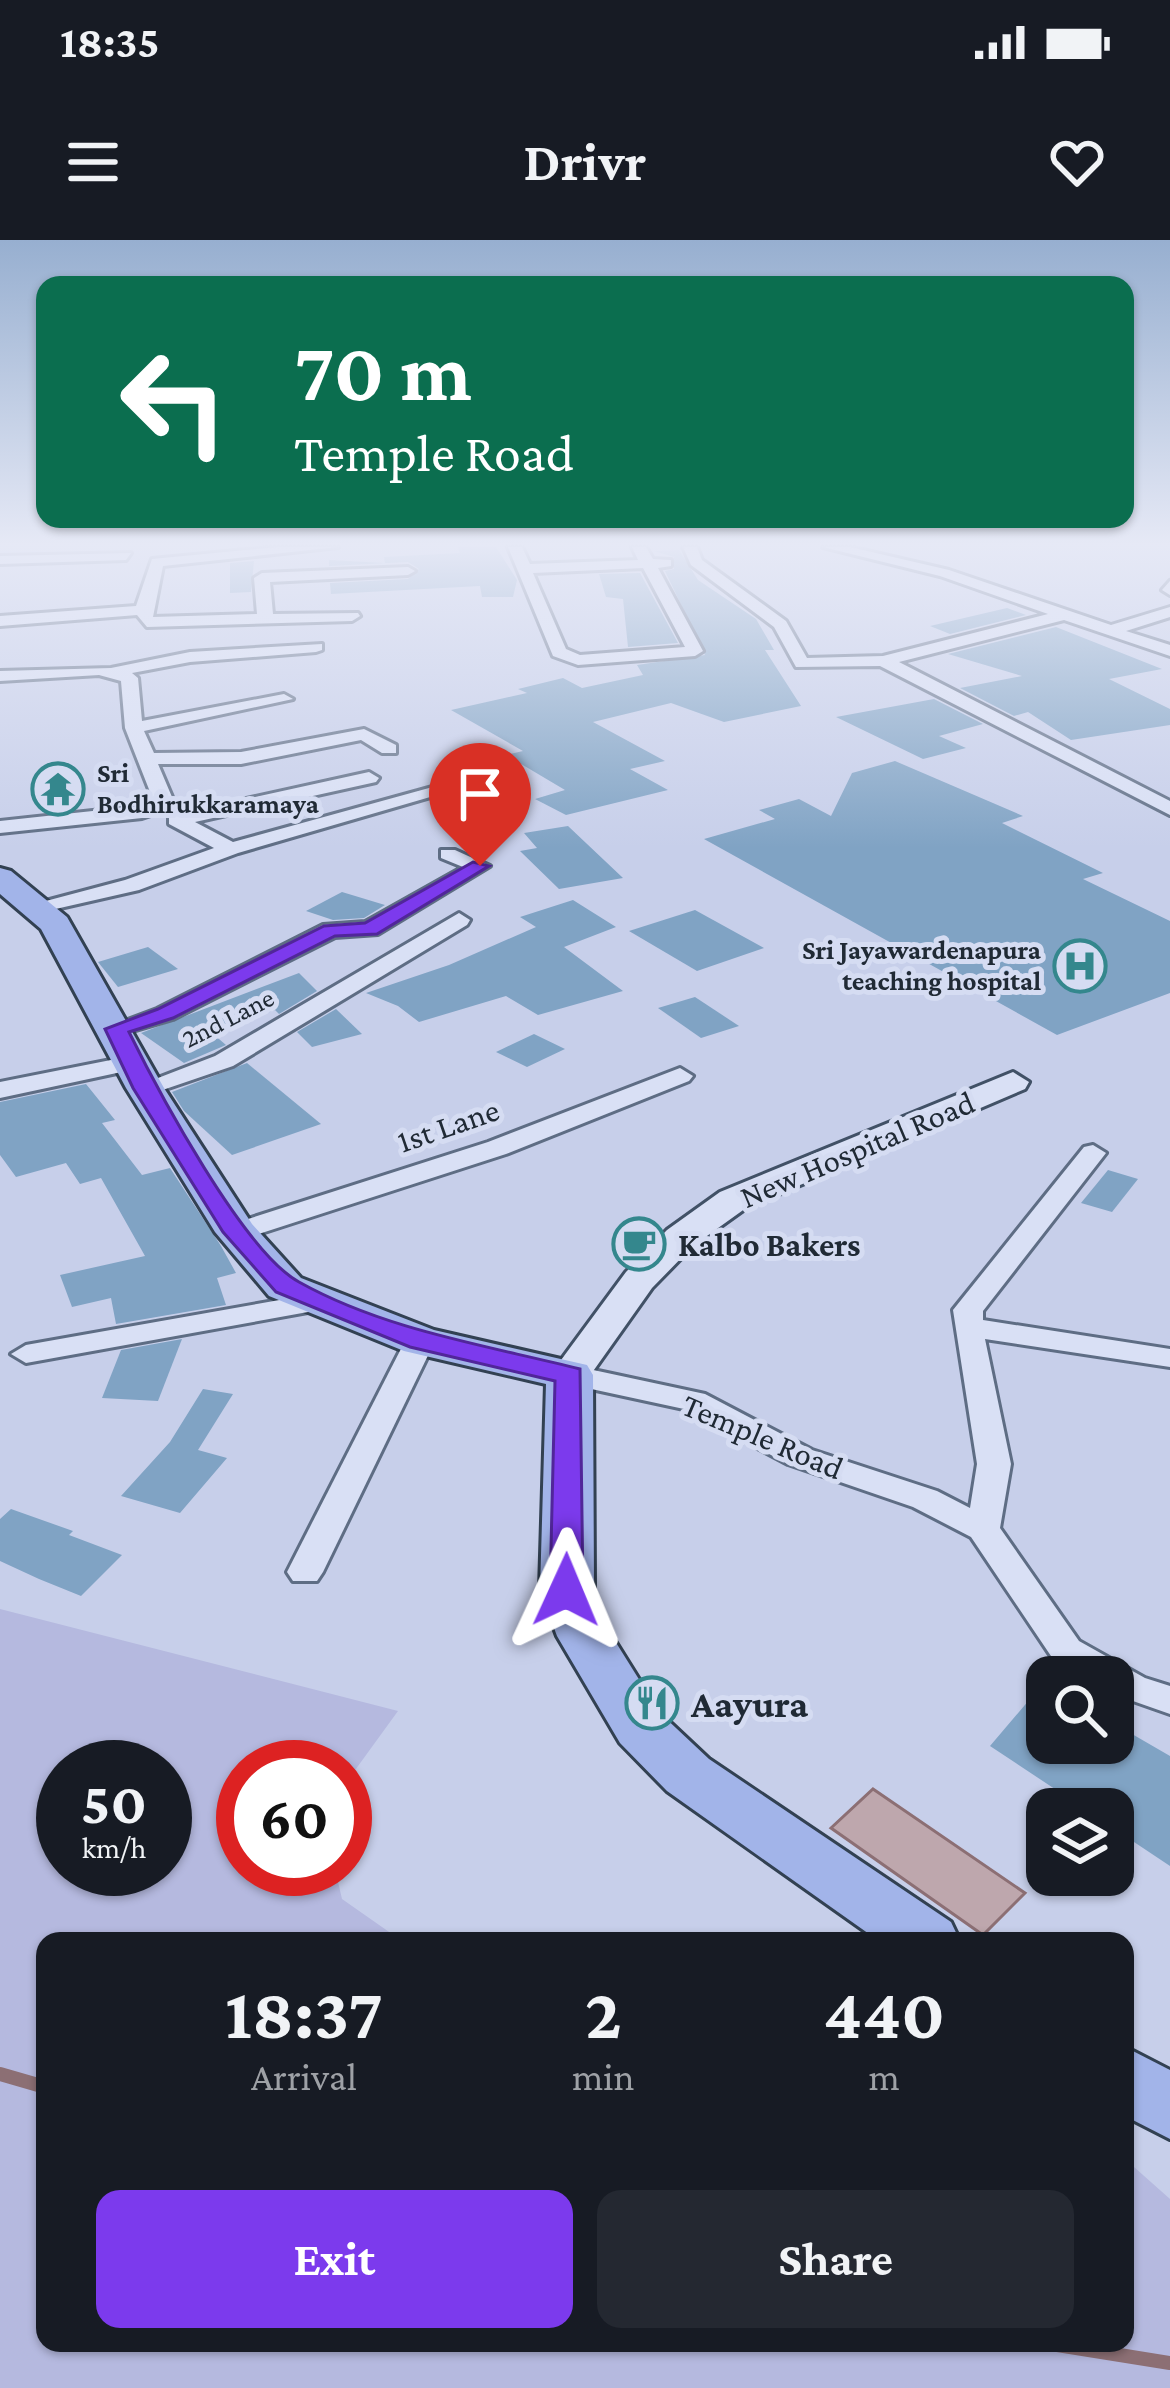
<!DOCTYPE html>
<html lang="en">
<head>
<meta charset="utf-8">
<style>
  :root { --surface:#171b24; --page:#242831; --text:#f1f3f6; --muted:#9ea1a6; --accent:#7c3aed }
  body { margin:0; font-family:"Crimson Pro",serif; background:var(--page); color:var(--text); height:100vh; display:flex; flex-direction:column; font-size:45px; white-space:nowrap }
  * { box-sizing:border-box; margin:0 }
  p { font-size:39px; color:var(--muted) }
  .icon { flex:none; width:66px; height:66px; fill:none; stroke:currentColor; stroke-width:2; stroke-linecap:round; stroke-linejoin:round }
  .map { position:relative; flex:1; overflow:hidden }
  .drawer { position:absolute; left:36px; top:1692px; width:1098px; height:420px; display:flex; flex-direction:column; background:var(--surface); border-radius:24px; box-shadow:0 3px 9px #0004 }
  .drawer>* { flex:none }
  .hud { position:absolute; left:36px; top:36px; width:1098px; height:252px; border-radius:24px; box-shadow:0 3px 9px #0004; background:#0b6e4f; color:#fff; overflow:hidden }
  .buttons { position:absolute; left:1026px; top:1416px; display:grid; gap:24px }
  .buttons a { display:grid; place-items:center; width:108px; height:108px; border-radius:24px; background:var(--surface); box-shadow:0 3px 9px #0004; font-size:60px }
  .speed { position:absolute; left:36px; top:1500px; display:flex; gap:24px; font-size:60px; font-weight:700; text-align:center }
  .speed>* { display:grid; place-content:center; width:156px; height:156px; border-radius:50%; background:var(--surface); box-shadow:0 3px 9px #0004; line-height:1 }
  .speed small { font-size:30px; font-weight:400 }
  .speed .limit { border:18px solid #d22; background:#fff; color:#111 }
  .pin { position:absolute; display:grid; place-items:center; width:102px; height:102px; color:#fff; margin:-123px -51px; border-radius:50% 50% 50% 0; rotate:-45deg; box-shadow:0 0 12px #0007 }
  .pin .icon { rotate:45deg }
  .me { position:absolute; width:132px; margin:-66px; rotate:1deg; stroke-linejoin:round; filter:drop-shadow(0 0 9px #0008) }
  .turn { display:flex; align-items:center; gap:42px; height:252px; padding:0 60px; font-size:54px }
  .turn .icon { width:156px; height:156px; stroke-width:2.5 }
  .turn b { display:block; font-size:84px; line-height:102px }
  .eta { display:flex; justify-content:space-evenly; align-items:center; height:204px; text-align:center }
  .eta b { font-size:72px; font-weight:700; line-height:84px }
  .cta { display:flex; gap:24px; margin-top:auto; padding:24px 60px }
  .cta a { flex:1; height:138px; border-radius:24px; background:var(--accent); color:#fff; font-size:48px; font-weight:700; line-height:138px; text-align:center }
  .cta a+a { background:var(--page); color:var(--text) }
  .status { display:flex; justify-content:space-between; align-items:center; height:84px; padding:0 60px; background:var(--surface); direction:ltr }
  .status svg { height:33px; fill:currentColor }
  header { display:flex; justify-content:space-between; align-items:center; height:156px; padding:0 60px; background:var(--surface); font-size:54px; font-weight:700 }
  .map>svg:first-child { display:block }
  .farmland { fill:#b5b9df; fill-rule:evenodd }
  .water { fill:#bea7ad; stroke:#8c6f74; stroke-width:3 }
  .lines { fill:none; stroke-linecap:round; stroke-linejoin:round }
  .stream { stroke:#8c6f74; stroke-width:14 }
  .building { fill:#80a3c4 }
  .street-casing { stroke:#5e6d84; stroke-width:6 }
  .secondary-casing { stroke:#415166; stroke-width:6 }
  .primary-casing { stroke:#324152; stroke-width:6 }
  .street { fill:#d9e0f5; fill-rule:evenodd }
  .secondary { fill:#d9e0f5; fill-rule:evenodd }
  .primary { fill:#a2b4e9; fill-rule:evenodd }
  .route { fill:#7c3aed; stroke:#51269a; stroke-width:3 }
  .labels { text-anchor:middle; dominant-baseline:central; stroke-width:10; stroke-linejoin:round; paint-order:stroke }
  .far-poi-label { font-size:27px; font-weight:bold; fill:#202a35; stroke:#d5dcf2; text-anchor:start }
  .far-street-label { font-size:27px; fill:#202a35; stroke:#d5dcf2 }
  .street-label { font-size:33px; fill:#202a35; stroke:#d5dcf2 }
  .poi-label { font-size:33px; font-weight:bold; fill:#202a35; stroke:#d5dcf2; text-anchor:start }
  .near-poi-label { font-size:39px; font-weight:bold; fill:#202a35; stroke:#d5dcf2; text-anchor:start }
</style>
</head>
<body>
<div class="status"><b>18:35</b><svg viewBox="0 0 49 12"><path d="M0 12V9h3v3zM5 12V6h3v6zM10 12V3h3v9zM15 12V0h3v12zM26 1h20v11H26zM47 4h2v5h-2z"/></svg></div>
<header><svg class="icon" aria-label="menu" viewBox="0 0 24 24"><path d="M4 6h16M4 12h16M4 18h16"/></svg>Drivr<svg class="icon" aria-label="heart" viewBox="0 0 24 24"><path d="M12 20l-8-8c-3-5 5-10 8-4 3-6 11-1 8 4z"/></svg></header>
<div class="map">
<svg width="1170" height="2148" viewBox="0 0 1170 2148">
  <rect width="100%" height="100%" fill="#c7cfea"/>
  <path class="farmland" d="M0 1369 398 1471 345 1544V1527H243V1629H335L342 1659 402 1701H45V2103H1125V1919L1170 1959V2148H0ZM63 1527H165V1629H63Z"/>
  <polygon class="water" points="873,1549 1025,1653 983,1695 831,1588"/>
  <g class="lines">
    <g class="stream">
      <polyline points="0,1834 45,1847"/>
      <polyline points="1045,2103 1170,2123"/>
    </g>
  </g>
  <g class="building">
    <polygon points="458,307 496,307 517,340 513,357 482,357 480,346 331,354 330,343 408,339 419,329 408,322 329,326 329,320 385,323 384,317 460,313"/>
    <polygon points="679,310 698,340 756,379 774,410 765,410 801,466 724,482 671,463 593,482 665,521 630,529 668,550 566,575 535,559 565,550 506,515 523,511 451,470 527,453 518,449 563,438 582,448 643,435 637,425 705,415 665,331 674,329 674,317 654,311"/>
    <polygon points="254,321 251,352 230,353 230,323"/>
    <polygon points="640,333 678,403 628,407 623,359 606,357 599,334"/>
    <polygon points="1007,368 1026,375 950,394 930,386"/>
    <polygon points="1056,387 1162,429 1109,439 1170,469 1170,485 1071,500 1028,472 1014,476 960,448 1022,436 948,414"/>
    <polygon points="934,459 983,484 939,496 966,508 923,519 836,477"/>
    <polygon points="895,521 1023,576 1002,583 1103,633 1083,639 1170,681 1170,753 1057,795 704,599 775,579 759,570 799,559 831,576 852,533"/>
    <polygon points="568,586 623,638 559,649 520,611 537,608 524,593"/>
    <polygon points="342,652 385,665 364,678 333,680 306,671"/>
    <polygon points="573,660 616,687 564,707 623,751 538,775 506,756 419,782 398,766 366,753 449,725 536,687 520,677"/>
    <polygon points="695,670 764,708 697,731 629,691"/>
    <polygon points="148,707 178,729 118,747 98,722"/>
    <polygon points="299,733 317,751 279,774 275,770 212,793 226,805 184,823 141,793"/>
    <polygon points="695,757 739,786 701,798 658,768"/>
    <polygon points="336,769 362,794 312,807 297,792"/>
    <polygon points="534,794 565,809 527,827 496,812"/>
    <polygon points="247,823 321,884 232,915 184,871 172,852"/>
    <polygon points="86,844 115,880 102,883 142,935 170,928 221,1006 236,1033 217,1038 226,1065 116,1084 111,1058 72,1067 60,1035 145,1016 101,938 80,944 66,923 16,937 0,915 0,862"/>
    <polygon points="1108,930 1138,939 1112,972 1081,963"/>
    <polygon points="182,1099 158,1161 102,1158 121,1110"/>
    <polygon points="203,1149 233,1154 198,1210 227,1218 180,1273 121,1256 170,1202"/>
    <polygon points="11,1269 73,1291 69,1295 122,1315 81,1356 39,1339 0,1321 0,1279"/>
    <polygon points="1047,1439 1047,1503 1113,1503 1113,1483 1170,1516 1170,1626 1113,1588 1113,1569 1085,1569 990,1506"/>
  </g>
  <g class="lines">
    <g class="street-casing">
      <g id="street">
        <polygon points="278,307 338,307 163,326 153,377 257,374 254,338 262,333 408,327 415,331 408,335 270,342 273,374 358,373 360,376 352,381 147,387 137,375 0,386 0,376 136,366 152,319"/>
        <path d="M508 307H522L530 324 638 320 632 307H646L653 319 671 320V326L658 328 703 411 695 416 578 425 553 416ZM643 328 685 407 580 415 566 409 533 333Z"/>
        <polygon points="683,307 697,307 702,320 786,381 807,418 883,416 1048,374 940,336 823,307 850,307 949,330 1111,385 1170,367 1170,377 1126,391 1170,405 1170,416 1064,380 899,422 1170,561 1170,575 880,426 796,427 774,387 691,325"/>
        <polygon points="131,313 126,320 0,324 0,316"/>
        <polygon points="1170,341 1170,355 1162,350"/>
        <polygon points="322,404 322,410 316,412 190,422 132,433 138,438 142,481 284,454 293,459 144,491 154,513 241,512 364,489 396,505 396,513 382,513 361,500 241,524 158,524 172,557 166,570 142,578 0,593 0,581 139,566 152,557 125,488 121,441 99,435 0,441 0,431 111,428 190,412"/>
        <polygon points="369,532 379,538 376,542 195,582 233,602 458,540 468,546 238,613 139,650 38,673 27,666 125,640 214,608 169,584 169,576"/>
        <polygon points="441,610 455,610 490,626 378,694 335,697 173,779 116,796 104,789 157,769 323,685 365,682 463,627 441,618"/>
        <polygon points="459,673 470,680 467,685 233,826 145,856 132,848 215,816"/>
        <polygon points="131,816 143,823 140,828 0,858 0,842"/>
        <polygon points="680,828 693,836 689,841 506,914 246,998 226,998 222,992 226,986 488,902"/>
        <polygon points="1093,905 1106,913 983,1071 983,1080 1170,1109 1170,1127 985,1099 1011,1224 1000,1288 1079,1401 1145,1438 1170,1446 1170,1474 1113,1454 1113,1437 1083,1437 1053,1419 971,1297 913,1267 788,1224 684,1169 559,1142 554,1135 570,1125 705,1154 812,1210 937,1251 970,1268 977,1224 953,1070 1084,907"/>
        <polygon points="319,1053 334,1062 330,1068 26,1123 11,1114 26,1105"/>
        <polygon points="420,1092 435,1101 323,1332 317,1341 293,1341 287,1332 405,1101"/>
      </g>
    </g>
    <g class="secondary-casing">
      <polygon id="secondary" points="1013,832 1029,842 1025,849 746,968 693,1006 652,1048 584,1144 556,1144 550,1135 626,1032 667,990 720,952"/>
    </g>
    <g class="primary-casing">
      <g id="primary">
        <polygon points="0,628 11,631 67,677 164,848 252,984 301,1038 434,1090 587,1125 593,1135 594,1350 610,1393 660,1473 709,1519 951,1682 960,1701 879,1701 667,1551 620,1503 557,1396 540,1350 546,1144 404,1111 269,1056 215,992 126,848 41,689 0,654"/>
        <polygon points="1125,1807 1170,1830 1170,1899 1125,1876"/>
      </g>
    </g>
    <use href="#street" class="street"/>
    <use href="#secondary" class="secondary"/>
    <use href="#primary" class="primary"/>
  </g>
  <linearGradient id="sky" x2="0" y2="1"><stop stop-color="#97afd0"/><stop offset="0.5" stop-color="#e6e9f6"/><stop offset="1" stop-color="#e6e9f6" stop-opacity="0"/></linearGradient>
  <rect width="1170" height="608" fill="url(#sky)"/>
  <path class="route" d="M473 622 489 626 377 694 335 696 173 778 129 792C158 851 244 1012 299 1042 385 1090 485 1105 580 1129L583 1350 566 1361 550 1350 555 1141 410 1107 276 1052 223 992 133 848 105 789 158 769 324 686 365 683Z"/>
  <defs>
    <g id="temple-ring" transform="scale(2.7)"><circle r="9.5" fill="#d5dcf2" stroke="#34878d" stroke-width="1.5"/><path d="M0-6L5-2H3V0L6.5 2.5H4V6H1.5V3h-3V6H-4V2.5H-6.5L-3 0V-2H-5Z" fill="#34878d"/></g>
    <g id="hospital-ring" transform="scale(2.7)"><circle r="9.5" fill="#d5dcf2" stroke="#34878d" stroke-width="1.5"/><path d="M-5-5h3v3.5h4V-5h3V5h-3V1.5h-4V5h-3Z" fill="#34878d"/></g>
    <g id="cafe-ring" transform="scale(2.7)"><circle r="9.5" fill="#d5dcf2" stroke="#34878d" stroke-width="1.5"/><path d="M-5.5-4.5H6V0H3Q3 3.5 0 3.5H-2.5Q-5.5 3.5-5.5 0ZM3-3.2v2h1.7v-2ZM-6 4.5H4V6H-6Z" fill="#34878d"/></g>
    <g id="restaurant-ring" transform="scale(2.7)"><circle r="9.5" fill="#d5dcf2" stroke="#34878d" stroke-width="1.5"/><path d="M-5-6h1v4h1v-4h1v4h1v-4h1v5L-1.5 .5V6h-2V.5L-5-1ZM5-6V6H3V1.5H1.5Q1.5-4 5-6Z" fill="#34878d"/></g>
  </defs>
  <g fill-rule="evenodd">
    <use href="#temple-ring" x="58" y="549"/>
    <use href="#hospital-ring" x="1080" y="726"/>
    <use href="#cafe-ring" x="639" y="1004"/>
    <use href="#restaurant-ring" x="652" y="1463"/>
  </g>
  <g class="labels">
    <g class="far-poi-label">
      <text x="97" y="533">Sri<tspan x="97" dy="31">Bodhirukkaramaya</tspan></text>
      <text x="1041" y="710" text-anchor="end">Sri Jayawardenapura<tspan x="1041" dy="31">teaching hospital</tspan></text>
    </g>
    <g class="far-street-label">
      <text transform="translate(228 778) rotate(-27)">2nd Lane</text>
    </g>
    <g class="street-label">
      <text transform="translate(448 885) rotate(-19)">1st Lane</text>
      <text transform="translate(857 909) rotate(-23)">New Hospital Road</text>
      <text transform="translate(763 1196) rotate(23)">Temple Road</text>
    </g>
    <g class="poi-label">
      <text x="678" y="1004">Kalbo Bakers</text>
    </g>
    <g class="near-poi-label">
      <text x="691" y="1463">Aayura</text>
    </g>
  </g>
</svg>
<div class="buttons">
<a><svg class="icon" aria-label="search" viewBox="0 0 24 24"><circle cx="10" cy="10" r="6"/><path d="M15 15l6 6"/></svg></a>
<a><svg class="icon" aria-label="layers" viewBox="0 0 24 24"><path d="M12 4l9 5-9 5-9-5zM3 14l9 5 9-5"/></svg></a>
</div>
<div class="speed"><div>50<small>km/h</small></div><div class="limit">60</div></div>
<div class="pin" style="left:480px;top:626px;background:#d93025"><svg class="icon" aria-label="arrive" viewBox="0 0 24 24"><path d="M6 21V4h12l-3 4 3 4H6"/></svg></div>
<svg class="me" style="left:566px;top:1350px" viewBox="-20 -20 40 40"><path d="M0-17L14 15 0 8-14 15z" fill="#7c3aed" stroke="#fff" stroke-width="4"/></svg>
<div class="hud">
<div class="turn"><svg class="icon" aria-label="left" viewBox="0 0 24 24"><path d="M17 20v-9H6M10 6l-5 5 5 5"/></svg><div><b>70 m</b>Temple Road</div></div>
</div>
<section class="drawer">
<div class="eta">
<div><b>18:37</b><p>Arrival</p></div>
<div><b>2</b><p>min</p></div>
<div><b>440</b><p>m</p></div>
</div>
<div class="cta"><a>Exit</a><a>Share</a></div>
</section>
</div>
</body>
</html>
